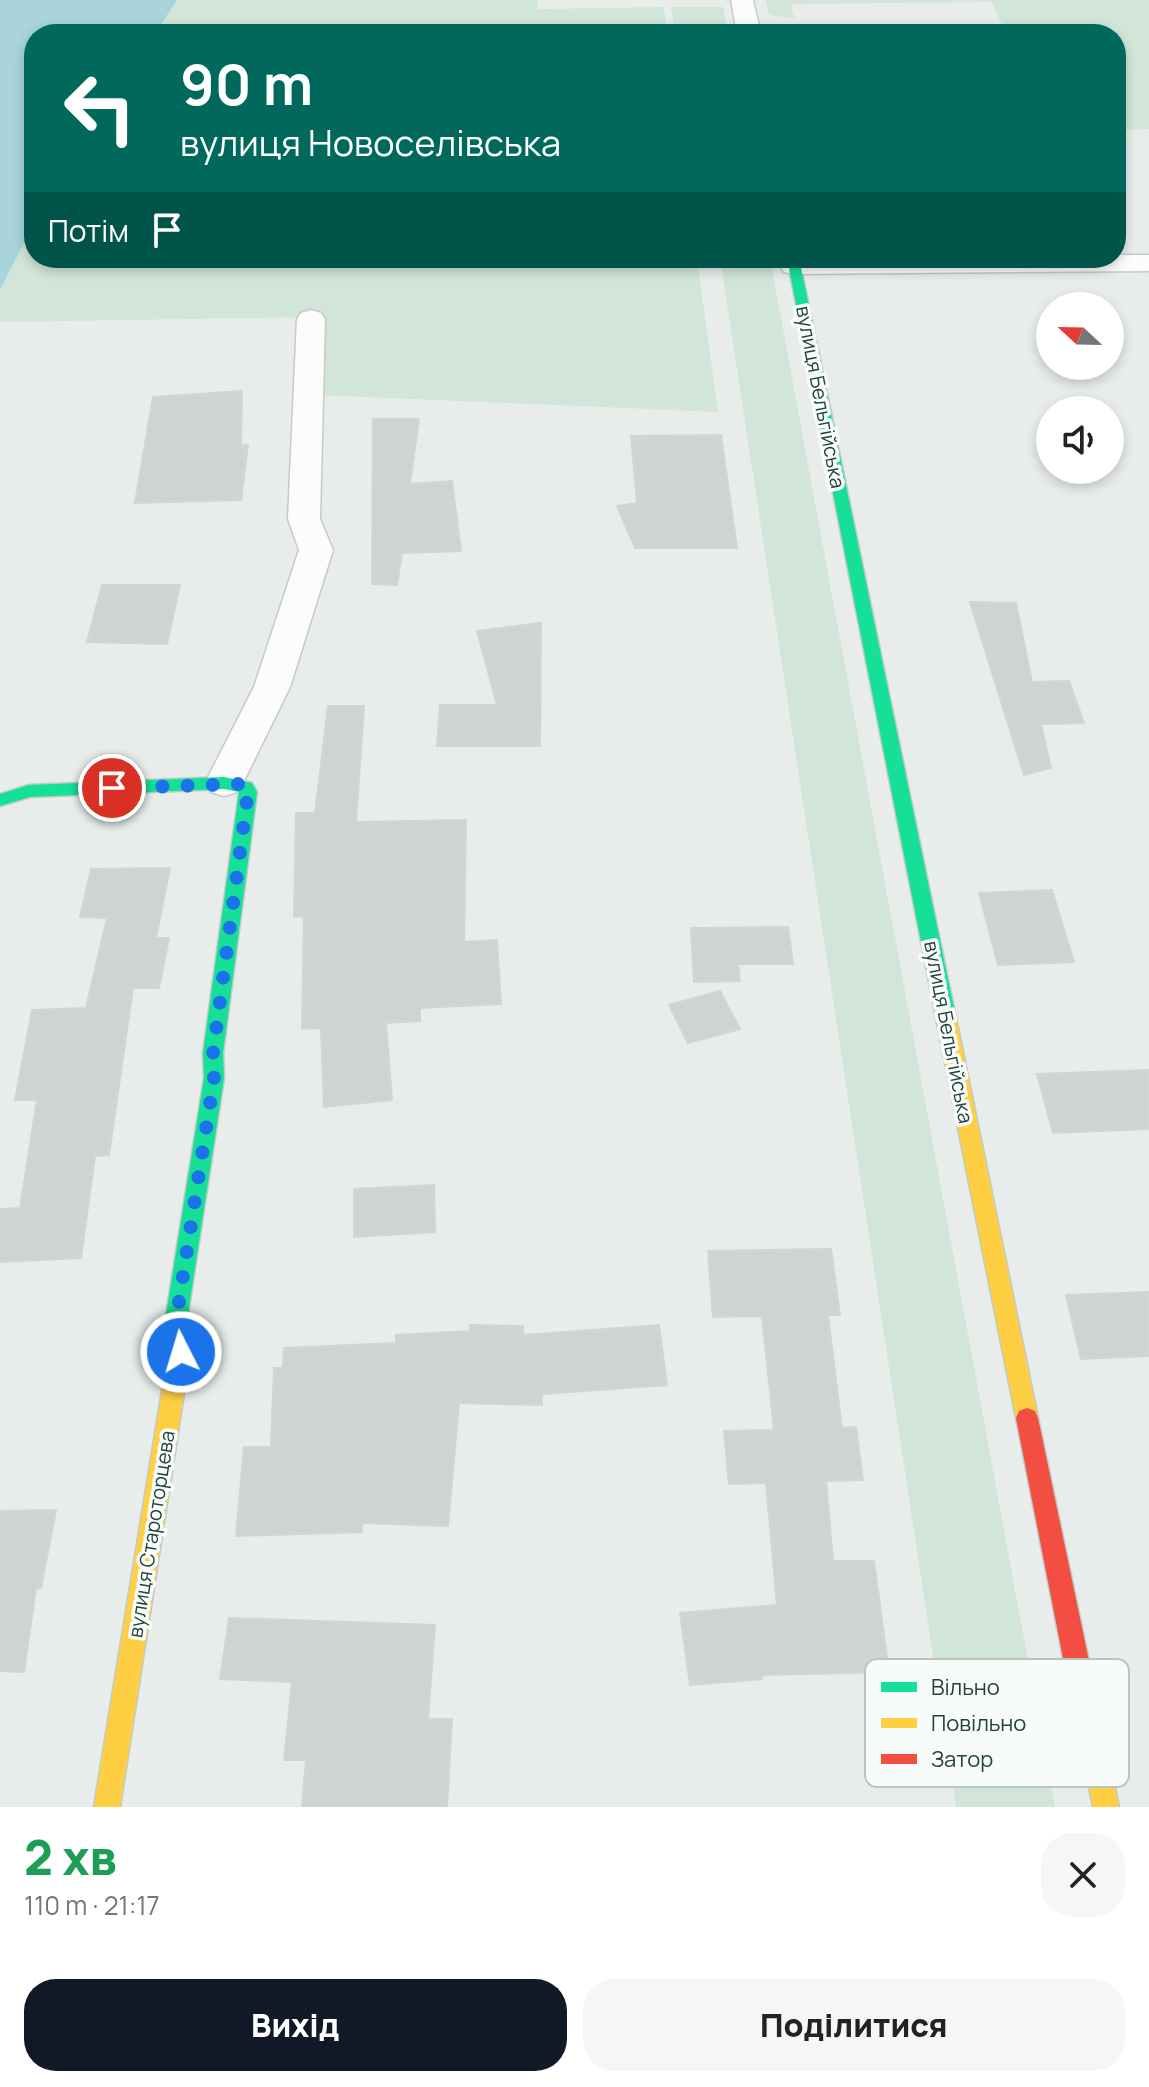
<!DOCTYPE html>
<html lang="uk">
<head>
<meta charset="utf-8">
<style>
  :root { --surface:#fff; --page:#f6f6f6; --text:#222; --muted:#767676; --accent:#111827 }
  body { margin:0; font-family:Manrope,sans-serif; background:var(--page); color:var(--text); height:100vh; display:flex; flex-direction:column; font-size:30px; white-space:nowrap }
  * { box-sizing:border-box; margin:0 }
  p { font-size:26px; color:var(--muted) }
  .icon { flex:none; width:44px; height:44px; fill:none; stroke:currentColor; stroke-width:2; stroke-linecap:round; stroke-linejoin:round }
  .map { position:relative; height:1807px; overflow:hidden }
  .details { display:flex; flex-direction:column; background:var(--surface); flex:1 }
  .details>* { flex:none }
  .banner { position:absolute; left:24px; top:24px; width:1102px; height:244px; border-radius:32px; box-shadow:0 4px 12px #0003; background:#00695c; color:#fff; overflow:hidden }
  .needle { width:52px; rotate:292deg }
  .buttons { position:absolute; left:1036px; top:292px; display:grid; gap:16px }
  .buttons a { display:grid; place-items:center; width:88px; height:88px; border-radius:50%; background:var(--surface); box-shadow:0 4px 12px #0003; font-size:40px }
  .pin { position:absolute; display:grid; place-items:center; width:68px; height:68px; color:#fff; margin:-34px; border:4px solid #fff; border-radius:50%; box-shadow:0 2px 8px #0007 }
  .me { position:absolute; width:88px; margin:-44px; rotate:355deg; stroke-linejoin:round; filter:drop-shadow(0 0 6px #0008) }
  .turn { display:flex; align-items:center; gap:28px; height:168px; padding:0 24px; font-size:36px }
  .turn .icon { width:104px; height:104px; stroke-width:2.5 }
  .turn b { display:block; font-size:56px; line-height:68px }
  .then { display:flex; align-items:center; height:76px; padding:0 24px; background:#0003; gap:16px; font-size:30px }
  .round { display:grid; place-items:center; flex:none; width:84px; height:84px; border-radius:32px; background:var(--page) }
  .overview { display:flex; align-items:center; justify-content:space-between; height:136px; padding:0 24px }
  h1 { font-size:48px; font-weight:800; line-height:60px; color:#1e9e55 }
  .action { display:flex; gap:16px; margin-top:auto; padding:16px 24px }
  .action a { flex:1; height:92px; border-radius:32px; background:var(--accent); color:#fff; font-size:32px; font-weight:800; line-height:92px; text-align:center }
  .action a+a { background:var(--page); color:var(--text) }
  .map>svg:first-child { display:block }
  .green { fill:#d1e6d8 }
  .water { fill:#a9d4db }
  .building { fill:#cfd4d2; stroke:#d1d6d4; stroke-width:2 }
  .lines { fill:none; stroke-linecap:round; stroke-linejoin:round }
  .street-casing { stroke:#c5cac8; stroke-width:3 }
  .fast-casing { stroke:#c3cbc8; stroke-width:3 }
  .slow-casing { stroke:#c3cbc8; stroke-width:3 }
  .jam-casing { stroke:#c3cbc8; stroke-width:3 }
  .street { fill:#fcfcfc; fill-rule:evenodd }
  .fast { fill:#16e098; fill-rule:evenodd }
  .slow { fill:#ffcf43; fill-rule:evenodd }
  .jam { fill:#f24e42; fill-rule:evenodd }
  .route { stroke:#1a73e8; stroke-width:14; stroke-dasharray:0 25.2 }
  .labels { text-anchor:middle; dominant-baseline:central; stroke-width:7; stroke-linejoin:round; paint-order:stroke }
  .street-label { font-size:20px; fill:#24423a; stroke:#f7fbf9 }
  .key { fill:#f7fbf9; stroke:#b8c4c0; stroke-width:2 }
  .key-label { font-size:22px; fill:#24423a }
</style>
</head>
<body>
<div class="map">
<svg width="1149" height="1807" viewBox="0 0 1149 1807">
  <rect width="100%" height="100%" fill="#e8edeb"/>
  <g class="green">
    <polygon points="177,0 537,0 538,9 664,7 667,34 155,34"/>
    <polygon points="766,0 1149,0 1149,129 1116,130 1116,34 1006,34 992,2 791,4 794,18 769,15"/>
    <polygon points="671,7 723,7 728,34 675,34"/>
    <polygon points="34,224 34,258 697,258 718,412 316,395 318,317 0,322 0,290"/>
    <polygon points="720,258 770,258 1055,1807 956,1807"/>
  </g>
  <polygon class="water" points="0,0 177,0 155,34 34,34 34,224 0,290"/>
  <g class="building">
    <polygon points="242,391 241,445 248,445 241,500 135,503 153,397"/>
    <polygon points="373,419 419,419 410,484 452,481 461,551 402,553 397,585 372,584"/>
    <polygon points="721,435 737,548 635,548 617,506 637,503 631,436"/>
    <polygon points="102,585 180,585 167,644 87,642"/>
    <polygon points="970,602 1016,603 1032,682 1069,681 1084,723 1041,724 1051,768 1024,775"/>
    <polygon points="541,623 540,746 437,746 440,705 497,705 477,631"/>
    <polygon points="328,706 364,706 356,822 466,820 464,942 497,940 501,1004 420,1008 420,1021 386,1023 392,1100 324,1107 321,1028 302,1029 304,916 294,917 296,813 315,813"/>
    <polygon points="170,868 156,938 169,938 159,988 133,988 109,1155 95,1156 81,1258 0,1262 0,1209 20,1208 37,1100 15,1100 32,1010 86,1008 107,918 80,917 91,869"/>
    <polygon points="1052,890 1074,962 998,965 979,893"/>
    <polygon points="788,927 793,964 738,964 740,981 694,982 691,928"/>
    <polygon points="720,991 740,1029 688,1043 669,1005"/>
    <polygon points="1149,1070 1149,1129 1053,1133 1037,1074"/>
    <polygon points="434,1185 435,1232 354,1237 354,1189"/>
    <polygon points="831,1249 840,1315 828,1315 842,1428 856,1427 863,1480 826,1481 833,1561 874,1561 889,1672 761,1675 762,1679 690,1685 680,1613 777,1605 766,1483 729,1484 724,1431 774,1430 762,1316 713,1317 708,1251"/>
    <polygon points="1149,1292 1149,1356 1081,1359 1066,1295"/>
    <polygon points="470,1325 523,1326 523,1335 659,1325 667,1385 542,1394 542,1405 459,1403 448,1526 362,1523 362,1532 236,1536 244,1447 271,1447 274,1368 283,1368 284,1348 396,1343 396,1335 470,1331"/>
    <polygon points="56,1510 41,1588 36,1588 24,1672 0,1671 0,1511"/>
    <polygon points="229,1618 435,1625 428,1719 452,1719 447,1807 302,1807 306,1760 284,1760 292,1682 220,1679"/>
  </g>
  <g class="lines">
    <g class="street-casing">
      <g id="street">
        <polygon points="731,0 753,0 761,34 737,34"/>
        <polygon points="1116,255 1149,255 1149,271 794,274 784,272 780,266 784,260 793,258 1116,258"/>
        <polygon points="311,310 321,313 325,319 320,519 333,550 290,687 243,783 237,792 224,796 211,792 205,783 254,687 299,550 288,519 297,319 301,313"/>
      </g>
    </g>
    <g class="fast-casing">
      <g id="fast">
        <polygon points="787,258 799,258 956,1018 953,1023 939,1023 936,1018"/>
        <polygon points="224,777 252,783 257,792 223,1053 224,1078 186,1327 191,1348 188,1355 180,1357 172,1355 164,1327 204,1078 203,1053 239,792 224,789 30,797 0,806 0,794 29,785"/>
      </g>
    </g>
    <g class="slow-casing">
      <g id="slow">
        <polygon points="946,1011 953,1013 956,1018 1038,1418 1035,1425 1027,1428 1019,1425 1016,1418 936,1018 939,1013"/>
        <polygon points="180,1339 188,1341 191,1348 120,1807 94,1807 169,1348 172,1341"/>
        <polygon points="1085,1692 1094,1695 1098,1704 1119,1807 1093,1807 1072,1704 1076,1695"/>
      </g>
    </g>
    <g class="jam-casing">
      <polygon id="jam" points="1027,1408 1035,1411 1038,1418 1098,1704 1094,1713 1085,1716 1076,1713 1072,1704 1016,1418 1019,1411"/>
    </g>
    <use href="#street" class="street"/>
    <use href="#fast" class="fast"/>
    <use href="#slow" class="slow"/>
    <use href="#jam" class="jam"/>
  </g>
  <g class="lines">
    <polyline class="route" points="112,788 241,784 246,787 248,792 213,1053 214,1078 175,1327 181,1352"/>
  </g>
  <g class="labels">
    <g class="street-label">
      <text transform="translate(821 397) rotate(79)">вулиця Бельгійська</text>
      <text transform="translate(949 1032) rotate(79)">вулиця Бельгійська</text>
      <text transform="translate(151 1534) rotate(-81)">вулиця Староторцева</text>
    </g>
  </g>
  <rect x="865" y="1659" width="264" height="128" rx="12" class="key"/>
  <rect x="881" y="1682" width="36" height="10" fill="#16e098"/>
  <rect x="881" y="1718" width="36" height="10" fill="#ffcf43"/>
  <rect x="881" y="1754" width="36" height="10" fill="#f24e42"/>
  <g class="key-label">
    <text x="931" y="1695">Вільно</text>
    <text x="931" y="1731">Повільно</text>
    <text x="931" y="1767">Затор</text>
  </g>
</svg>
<div class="buttons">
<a><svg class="needle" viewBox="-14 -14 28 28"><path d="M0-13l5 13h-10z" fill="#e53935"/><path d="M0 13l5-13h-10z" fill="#767676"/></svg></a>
<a><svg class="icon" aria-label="sound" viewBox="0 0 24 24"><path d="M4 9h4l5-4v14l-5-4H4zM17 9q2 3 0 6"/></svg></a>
</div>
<div class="pin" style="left:112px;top:788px;background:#d93025"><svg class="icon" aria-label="arrive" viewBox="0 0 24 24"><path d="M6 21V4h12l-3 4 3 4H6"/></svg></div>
<svg class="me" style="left:181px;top:1352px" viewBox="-20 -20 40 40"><circle r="17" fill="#1a73e8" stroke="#fff" stroke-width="3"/><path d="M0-11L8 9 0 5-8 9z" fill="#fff"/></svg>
<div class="banner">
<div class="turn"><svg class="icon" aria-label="left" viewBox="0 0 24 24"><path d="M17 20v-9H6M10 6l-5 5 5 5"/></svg><div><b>90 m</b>вулиця Новоселівська</div></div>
<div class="then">Потім<svg class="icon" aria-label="arrive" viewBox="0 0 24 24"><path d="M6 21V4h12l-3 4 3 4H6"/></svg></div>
</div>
</div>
<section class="details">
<div class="overview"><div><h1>2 хв</h1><p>110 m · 21:17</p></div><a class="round"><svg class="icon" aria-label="close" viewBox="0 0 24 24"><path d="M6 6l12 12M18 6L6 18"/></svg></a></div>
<div class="action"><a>Вихід</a><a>Поділитися</a></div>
</section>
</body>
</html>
